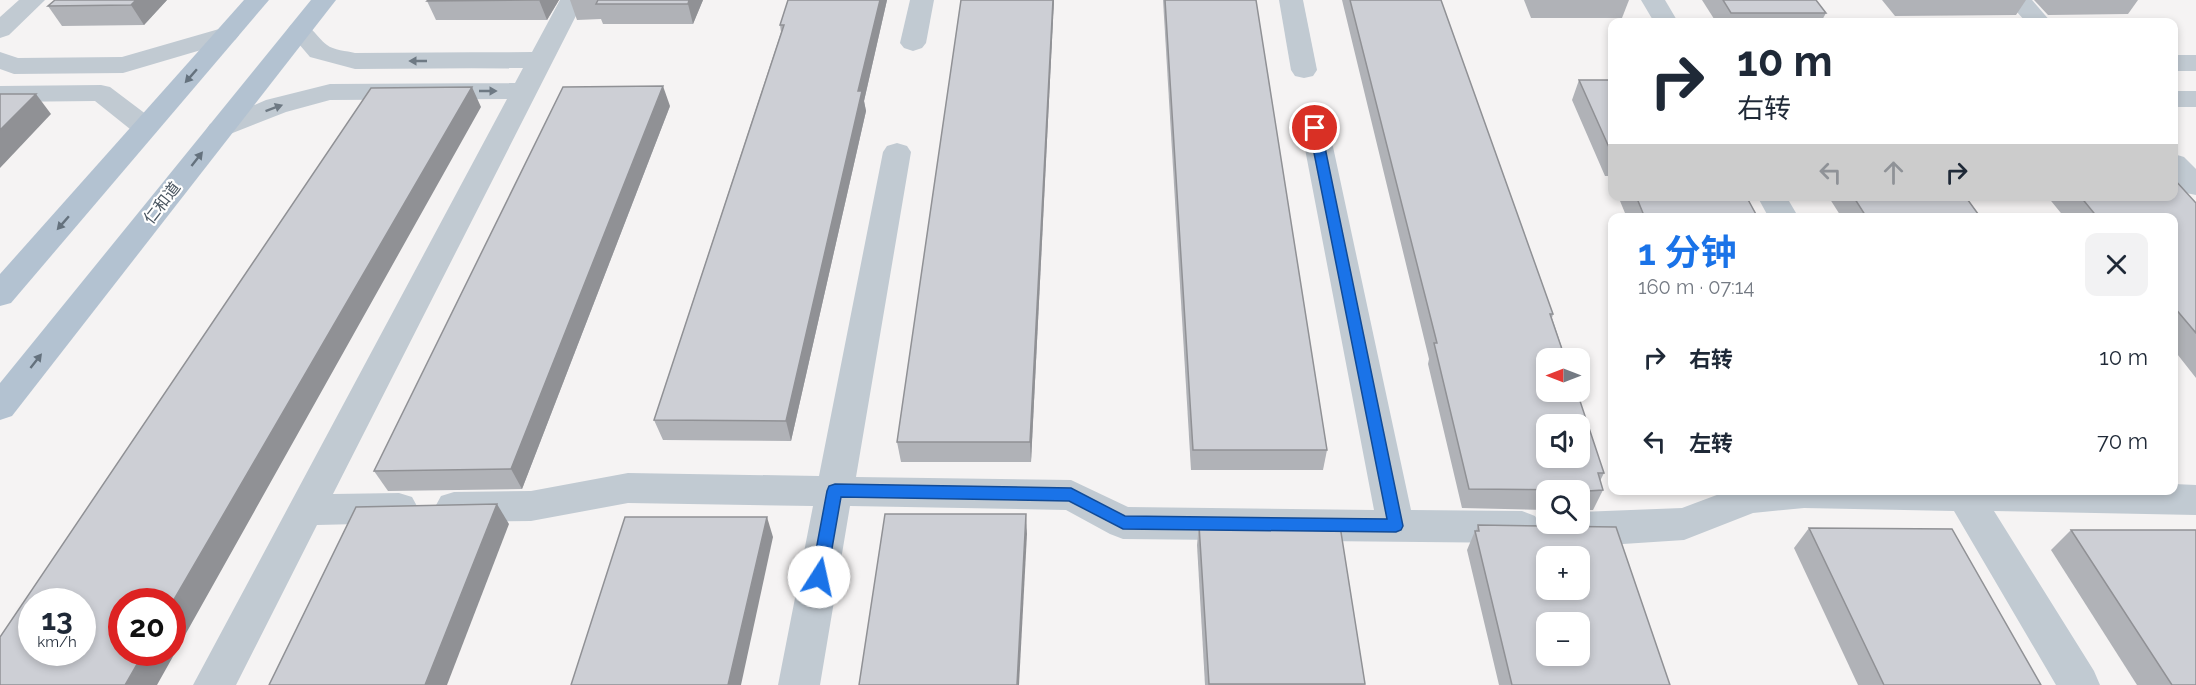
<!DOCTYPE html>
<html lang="zh">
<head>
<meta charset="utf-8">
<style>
  :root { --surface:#fff; --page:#f2f2f3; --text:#1f2937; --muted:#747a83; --accent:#1a73e8 }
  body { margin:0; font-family:Raleway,"Noto Sans SC",sans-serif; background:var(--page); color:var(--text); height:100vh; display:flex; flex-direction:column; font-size:22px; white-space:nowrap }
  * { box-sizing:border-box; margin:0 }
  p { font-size:20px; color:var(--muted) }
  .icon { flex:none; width:33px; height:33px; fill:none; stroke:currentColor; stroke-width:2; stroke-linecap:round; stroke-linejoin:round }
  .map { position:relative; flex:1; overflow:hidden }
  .details { position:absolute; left:1608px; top:213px; width:570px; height:282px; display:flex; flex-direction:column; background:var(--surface); border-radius:12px; box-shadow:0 3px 9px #0003 }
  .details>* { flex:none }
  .top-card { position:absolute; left:1608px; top:18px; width:570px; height:183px; border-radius:12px; box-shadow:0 3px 9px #0003; background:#fff; color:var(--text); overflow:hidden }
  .needle { width:39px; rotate:270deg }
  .buttons { position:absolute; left:1536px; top:348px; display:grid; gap:12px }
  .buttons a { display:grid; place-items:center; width:54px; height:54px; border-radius:12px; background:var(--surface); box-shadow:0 3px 9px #0003; font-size:30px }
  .speed { position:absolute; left:18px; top:588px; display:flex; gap:12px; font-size:30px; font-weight:700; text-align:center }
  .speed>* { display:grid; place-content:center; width:78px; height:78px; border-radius:50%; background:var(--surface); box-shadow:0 3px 9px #0003; line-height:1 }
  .speed small { font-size:15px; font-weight:400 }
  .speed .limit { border:9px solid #d22; background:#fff; color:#111 }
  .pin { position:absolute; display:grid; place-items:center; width:51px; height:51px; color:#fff; margin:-26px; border:3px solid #fff; border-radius:50%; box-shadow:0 2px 6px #0007 }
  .me { position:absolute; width:66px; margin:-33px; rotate:10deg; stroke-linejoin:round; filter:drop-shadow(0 0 4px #0008) }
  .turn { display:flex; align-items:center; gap:21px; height:126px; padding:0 30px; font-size:27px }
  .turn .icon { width:78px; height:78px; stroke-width:2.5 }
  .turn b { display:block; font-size:42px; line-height:51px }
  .lanes { display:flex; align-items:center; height:57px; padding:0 30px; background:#0003; justify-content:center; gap:30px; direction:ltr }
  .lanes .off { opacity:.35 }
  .round { display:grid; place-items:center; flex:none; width:63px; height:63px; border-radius:12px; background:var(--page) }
  .summary { display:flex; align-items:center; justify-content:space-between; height:102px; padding:0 30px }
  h1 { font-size:36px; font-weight:700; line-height:45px; color:var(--accent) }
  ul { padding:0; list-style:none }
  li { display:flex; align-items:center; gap:18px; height:84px; padding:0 30px }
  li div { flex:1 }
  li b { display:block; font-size:22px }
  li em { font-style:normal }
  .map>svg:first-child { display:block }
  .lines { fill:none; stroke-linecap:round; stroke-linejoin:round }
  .minor { fill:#c1cad2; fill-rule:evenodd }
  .major { fill:#b3c2d1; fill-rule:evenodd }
  .wall { fill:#b0b2b7 }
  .shaded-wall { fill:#909195 }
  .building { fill:#cdcfd5; stroke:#909195; stroke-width:1.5; fill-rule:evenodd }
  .oneway { fill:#6e7983 }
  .oneway2 { fill:#64717d }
  .route { fill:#1a73e8; stroke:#114b97; stroke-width:1.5 }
  .labels { text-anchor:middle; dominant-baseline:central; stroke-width:4.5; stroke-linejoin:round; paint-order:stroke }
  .street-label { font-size:16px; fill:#4a5661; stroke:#fff }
</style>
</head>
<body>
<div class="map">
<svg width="2196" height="685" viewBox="0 0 2196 685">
  <rect width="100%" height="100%" fill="#f5f3f3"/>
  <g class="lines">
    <g class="minor">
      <polygon points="19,0 45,0 9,35 0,38 0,17"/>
      <path d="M560 0H584L333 494 399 493 412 497 418 508 412 519 399 523 317 525 236 685H193L507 99 330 100 286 112 220 138 210 136 206 130 210 124 266 100 330 84 515 83 523 68 355 69 310 57 287 30 291 25C311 20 313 34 327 45 333 50 347 51 355 53L532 52Z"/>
      <polygon points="910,0 934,0 926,43 922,48 913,51 904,48 900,43"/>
      <polygon points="1279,0 1303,0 1317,70 1313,76 1304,78 1295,76 1291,70"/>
      <polygon points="1641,0 1665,0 1678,22 1654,22"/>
      <polygon points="2006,0 2032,0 2051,22 2026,22"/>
      <polygon points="226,27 235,30 239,35 235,40 123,73 14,74 0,69 0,52 18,58 122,57"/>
      <rect x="2174" y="55" width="22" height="16"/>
      <polygon points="101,85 110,87 155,121 159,127 155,133 145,135 135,133 95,101 0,102 0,86"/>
      <rect x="2174" y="91" width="22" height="16"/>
      <polygon points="1315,120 1325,122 1329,128 1411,510 1522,511 1535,516 1541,527 1535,538 1522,543 1123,539 1110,534 1066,510 850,506 820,685 778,685 813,506 628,503 531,521 454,522 441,518 435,507 441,496 454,492 531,491 628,473 819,476 883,152 887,146 897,143 907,146 911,152 856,477 1071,480 1128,507 1374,510 1301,128 1305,122"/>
      <polygon points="2174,154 2184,157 2196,169 2196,195 2186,193 2174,180"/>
      <polygon points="1757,196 1786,196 1799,218 1769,218"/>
      <polygon points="2174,484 2196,485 2196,515 1994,511 2094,671 2100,685 2056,685 1954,511 1804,508 1753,513 1684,540 1623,544 1573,544 1560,539 1554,528 1556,524 1580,524 1580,512 1682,508 1730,490 2174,490"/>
    </g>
    <g class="major">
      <polygon points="244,0 269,0 11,303 0,306 0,274"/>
      <polygon points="311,0 336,0 12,416 0,420 0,383"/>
    </g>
  </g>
  <g class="wall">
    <polygon points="55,0 167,0 144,25 62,26 48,6"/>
    <polygon points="559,0 547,20 436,20 427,1"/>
    <polygon points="570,0 703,0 693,24 603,24 601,19 577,20"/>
    <polygon points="788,0 887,0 864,101 866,111 791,441 663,440 654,420 781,32 780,25"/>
    <polygon points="961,0 1054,0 1031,462 901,462 897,442"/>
    <polygon points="1163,0 1256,0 1327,450 1323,470 1191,470"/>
    <polygon points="1342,0 1441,0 1553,314 1552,318 1604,473 1600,481 1603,490 1593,510 1584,510 1580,518 1580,490 1546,490 1546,512 1546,510 1462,508 1428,364 1429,359"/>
    <polygon points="1524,0 1629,0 1622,18 1531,18"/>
    <polygon points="1702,0 1816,0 1826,13 1821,22 1716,22"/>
    <polygon points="1882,0 2026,0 2016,15 1895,16"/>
    <polygon points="2034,0 2138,0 2128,14 2048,15"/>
    <polygon points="1579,80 1612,80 1612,184 1609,176 1605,176 1572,100"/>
    <polygon points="670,106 522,489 388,491 374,471"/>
    <polygon points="1618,196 1746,196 1758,218 1627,218"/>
    <polygon points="1828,196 1965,196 1981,218 1842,218"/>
    <polygon points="2047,196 2174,196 2196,203 2196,378 2174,350 2174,218 2065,218"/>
    <polygon points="1199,525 1340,526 1365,685 1205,685 1197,545"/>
    <polygon points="1478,525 1670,685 1499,685 1467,550 1475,531 1476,531"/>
    <polygon points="1809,528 2041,685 1858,685 1794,548"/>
    <polygon points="2071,530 2196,685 2137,685 2051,550"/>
  </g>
  <g class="shaded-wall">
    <polygon points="136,0 167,0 144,25 131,5"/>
    <polygon points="539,0 559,0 547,20"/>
    <polygon points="689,0 703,0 693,24 688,4"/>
    <polygon points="880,0 887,0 864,101 866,111 791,441 786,421 858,91"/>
    <polygon points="1053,0 1054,0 1031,462 1030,442"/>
    <polygon points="663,86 670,106 522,489 511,469"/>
    <polygon points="472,87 481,107 157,685 125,685 144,652 172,652 172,603"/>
    <polygon points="36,94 51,114 0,168 0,130"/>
    <polygon points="497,504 509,524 447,685 425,685"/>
    <polygon points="1026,514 1027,534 1019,685 1017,685"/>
    <polygon points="767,517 773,537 741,685 728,685"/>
  </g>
  <g class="building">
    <polygon points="55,0 136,0 131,5 48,6"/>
    <polygon points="428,0 539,0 427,1"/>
    <polygon points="598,0 689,0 688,4 596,4"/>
    <polygon points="788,0 880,0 858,91 862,91 786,421 654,420 784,25 780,25"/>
    <polygon points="961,0 1053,0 1030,442 897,442"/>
    <polygon points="1165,0 1256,0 1327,450 1193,450"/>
    <path d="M1350 0H1441L1553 314H1550L1565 358H1546V392H1577L1604 473H1598L1603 490 1588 491V502H1580V490L1469 489 1434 343H1437ZM1546 424H1580V458H1546Z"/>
    <polygon points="1723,0 1816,0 1826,13 1731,13"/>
    <polygon points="1579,80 1612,80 1612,154"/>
    <polygon points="663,86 511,469 374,471 563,87"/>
    <path d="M472 87 172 603V602H122V652H144L125 685H0V637L371 88ZM32 602H82V652H32Z"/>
    <polygon points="0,94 36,94 0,130"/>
    <polygon points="2174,179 2196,203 2196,333 2174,307 2174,218 2098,218 2080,196 2174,196"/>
    <polygon points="1636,196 1746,196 1758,218 1645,218"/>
    <polygon points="1853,196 1965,196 1981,218 1867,218"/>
    <polygon points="497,504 425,685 269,685 356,507"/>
    <polygon points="885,514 1026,514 1017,685 859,685"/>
    <polygon points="625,517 767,517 728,685 571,685"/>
    <polygon points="1199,525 1340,526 1365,684 1209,684"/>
    <path d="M1478 525 1616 527 1670 685H1512L1475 531H1479ZM1546 556H1580V590H1546ZM1546 622H1580V656H1546Z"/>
    <polygon points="1809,528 1952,529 2041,685 1884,685"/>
    <polygon points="2071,530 2196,530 2196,685 2172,685"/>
  </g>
  <defs><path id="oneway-solid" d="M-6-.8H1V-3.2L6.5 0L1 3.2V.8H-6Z" transform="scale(1.5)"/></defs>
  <g class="oneway">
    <use href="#oneway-solid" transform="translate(418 61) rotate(180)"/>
    <use href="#oneway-solid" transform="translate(488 91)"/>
    <use href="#oneway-solid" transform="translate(274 108) rotate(-20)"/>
  </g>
  <g class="oneway2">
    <use href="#oneway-solid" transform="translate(191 76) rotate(131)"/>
    <use href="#oneway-solid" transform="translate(197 159) rotate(-52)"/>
    <use href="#oneway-solid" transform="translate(63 223) rotate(131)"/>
    <use href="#oneway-solid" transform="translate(36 361) rotate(-52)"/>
  </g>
  <polygon class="route" points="1315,125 1321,128 1403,526 1401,530 1396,532 1123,529 1069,501 841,497 827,577 825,582 819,584 813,582 811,577 827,491 829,486 835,484 1071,488 1125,516 1387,519 1309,128"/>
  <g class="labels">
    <g class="street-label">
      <text transform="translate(162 203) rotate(-52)">仁和道</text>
    </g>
  </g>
</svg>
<div class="buttons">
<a><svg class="needle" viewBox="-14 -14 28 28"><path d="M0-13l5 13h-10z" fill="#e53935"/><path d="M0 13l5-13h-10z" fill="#747a83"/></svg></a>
<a><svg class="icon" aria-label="sound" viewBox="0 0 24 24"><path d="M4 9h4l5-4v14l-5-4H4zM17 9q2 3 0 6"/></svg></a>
<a><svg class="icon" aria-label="search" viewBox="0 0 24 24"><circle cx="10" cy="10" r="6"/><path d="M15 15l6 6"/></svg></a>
<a>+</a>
<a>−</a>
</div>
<div class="speed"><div>13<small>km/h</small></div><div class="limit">20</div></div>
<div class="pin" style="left:1315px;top:128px;background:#d93025"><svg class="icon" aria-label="arrive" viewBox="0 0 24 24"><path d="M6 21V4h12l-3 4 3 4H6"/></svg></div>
<svg class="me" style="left:819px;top:577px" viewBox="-20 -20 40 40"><circle r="19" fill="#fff"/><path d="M0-13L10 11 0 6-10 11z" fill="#1a73e8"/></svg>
<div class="top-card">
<div class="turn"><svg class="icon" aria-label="right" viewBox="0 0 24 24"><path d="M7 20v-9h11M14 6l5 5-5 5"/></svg><div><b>10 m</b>右转</div></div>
<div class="lanes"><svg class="icon off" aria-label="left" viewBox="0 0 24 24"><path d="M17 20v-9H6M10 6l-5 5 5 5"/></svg><svg class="icon off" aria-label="ahead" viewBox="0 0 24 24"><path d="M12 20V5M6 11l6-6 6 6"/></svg><svg class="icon" aria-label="right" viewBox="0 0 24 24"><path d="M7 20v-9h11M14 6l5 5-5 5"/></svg></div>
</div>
<section class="details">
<div class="summary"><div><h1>1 分钟</h1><p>160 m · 07:14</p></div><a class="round"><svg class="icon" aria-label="close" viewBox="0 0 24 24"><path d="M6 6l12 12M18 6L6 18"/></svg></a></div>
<ul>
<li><svg class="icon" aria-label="right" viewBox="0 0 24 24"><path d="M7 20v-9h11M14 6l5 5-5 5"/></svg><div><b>右转</b></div><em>10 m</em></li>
<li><svg class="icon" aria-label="left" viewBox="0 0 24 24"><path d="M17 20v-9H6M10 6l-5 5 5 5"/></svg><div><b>左转</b></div><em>70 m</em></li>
</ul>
</section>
</div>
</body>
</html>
